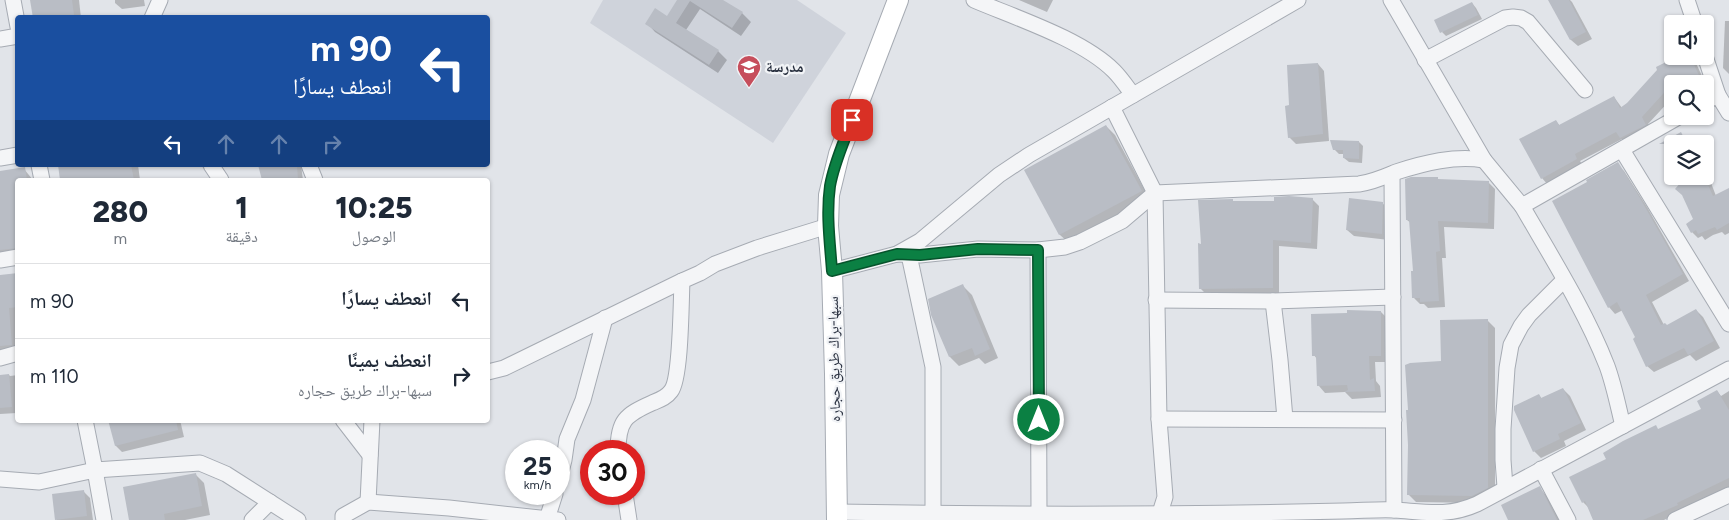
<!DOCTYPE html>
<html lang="ar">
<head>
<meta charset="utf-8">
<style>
  :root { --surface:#fff; --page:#f6f6f7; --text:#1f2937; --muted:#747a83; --line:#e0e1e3 }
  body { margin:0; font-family:Figtree,"Noto Naskh Arabic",sans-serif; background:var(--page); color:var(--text); direction:rtl; height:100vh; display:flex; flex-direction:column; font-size:19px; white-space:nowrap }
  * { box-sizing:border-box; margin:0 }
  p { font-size:16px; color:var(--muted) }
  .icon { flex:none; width:28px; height:28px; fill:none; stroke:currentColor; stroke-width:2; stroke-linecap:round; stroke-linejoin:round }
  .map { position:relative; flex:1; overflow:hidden; direction:ltr }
  .side { position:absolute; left:15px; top:178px; width:475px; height:245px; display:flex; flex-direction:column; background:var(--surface); border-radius:5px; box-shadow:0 1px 4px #0004; direction:rtl }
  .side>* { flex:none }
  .guide { position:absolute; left:15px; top:15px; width:475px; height:152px; border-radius:5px; box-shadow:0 1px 4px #0004; direction:rtl; background:#1a4fa0; color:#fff; overflow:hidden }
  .fabs { position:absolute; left:1664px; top:15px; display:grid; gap:10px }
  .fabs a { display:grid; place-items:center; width:50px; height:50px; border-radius:5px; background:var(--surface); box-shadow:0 1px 4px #0004; font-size:25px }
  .speed { position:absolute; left:505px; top:440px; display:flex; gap:10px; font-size:25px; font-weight:700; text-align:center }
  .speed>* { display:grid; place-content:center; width:65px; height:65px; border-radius:50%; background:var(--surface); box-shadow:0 1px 4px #0004; line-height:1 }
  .speed small { font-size:12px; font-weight:400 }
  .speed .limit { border:8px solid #d22; background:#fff; color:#111 }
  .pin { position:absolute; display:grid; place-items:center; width:42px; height:42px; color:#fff; margin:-21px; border-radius:10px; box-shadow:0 2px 8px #0006 }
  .me { position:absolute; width:55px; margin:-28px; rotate:0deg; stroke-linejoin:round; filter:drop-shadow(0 0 4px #0008) }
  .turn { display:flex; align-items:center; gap:18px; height:105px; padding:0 15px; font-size:22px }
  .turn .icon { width:65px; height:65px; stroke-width:2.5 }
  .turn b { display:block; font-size:35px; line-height:42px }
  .lanes { display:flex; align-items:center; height:48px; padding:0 15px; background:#0003; justify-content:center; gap:25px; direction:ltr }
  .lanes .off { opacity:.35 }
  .eta { display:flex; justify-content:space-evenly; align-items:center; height:85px; text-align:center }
  .eta b { font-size:30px; font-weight:800; line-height:35px }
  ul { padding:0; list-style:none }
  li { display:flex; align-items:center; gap:15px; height:75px; padding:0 15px; border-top:1px solid var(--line) }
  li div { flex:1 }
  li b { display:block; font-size:19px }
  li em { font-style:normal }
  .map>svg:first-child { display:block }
  .built { fill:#cfd3db }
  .shadow { fill:#0003 }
  .building { fill:#b9bdc5 }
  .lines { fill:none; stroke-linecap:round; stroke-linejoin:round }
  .street-casing { stroke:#a6abb3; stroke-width:17 }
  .secondary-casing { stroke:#a6abb3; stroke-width:22 }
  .street { stroke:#f4f5f7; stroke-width:15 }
  .secondary { stroke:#fff; stroke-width:20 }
  .route-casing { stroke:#07532c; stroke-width:12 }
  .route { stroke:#0b8043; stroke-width:9 }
  .labels { text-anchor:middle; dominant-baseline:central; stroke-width:4.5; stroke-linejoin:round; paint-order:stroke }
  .poi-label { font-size:15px; font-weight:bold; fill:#2a3140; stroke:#f1f3f6; text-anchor:start }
  .street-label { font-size:15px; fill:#2a3140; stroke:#f1f3f6 }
</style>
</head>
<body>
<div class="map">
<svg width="1729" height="520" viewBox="0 0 1729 520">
  <rect width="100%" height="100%" fill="#e1e4e9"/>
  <polygon class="built" points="603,0 797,0 846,33 773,143 590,23"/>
  <g class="shadow">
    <polygon points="32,0 79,0 81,18 35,18"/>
    <polygon points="115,0 144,0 145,6 122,9 115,3"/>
    <polygon points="679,0 721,0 742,13 751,22 741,36 700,9 686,30 718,51 727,60 718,73 655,32 647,23 667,18"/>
    <polygon points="1019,0 1053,0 1047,12"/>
    <polygon points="1556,0 1570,0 1572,2 1592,39 1578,46 1571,40 1551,3"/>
    <polygon points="1472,3 1476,8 1482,19 1446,36 1442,32"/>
    <polygon points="1725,21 1729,21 1729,74 1723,68"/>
    <polygon points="1681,56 1690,56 1694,59 1712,97 1705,103 1705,84 1672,84 1672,98 1648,124 1652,131 1627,144 1622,139 1580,161 1583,166 1548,185 1542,178 1556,121 1560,126 1614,97 1622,108"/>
    <polygon points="1318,64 1324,71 1329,141 1296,144 1289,137 1291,106"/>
    <polygon points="1106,126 1115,135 1150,200 1069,243 1060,235 1026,170"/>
    <polygon points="1359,142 1363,146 1362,163 1349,162 1344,158 1345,154 1339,154 1334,149"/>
    <polygon points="1617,164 1624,171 1647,207 1689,281 1652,302 1664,325 1667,326 1696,310 1703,317 1720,348 1696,361 1690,355 1654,372 1647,366 1637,338 1623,310 1615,314 1609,307 1589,183"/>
    <polygon points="59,165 138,165 140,180 61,180"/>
    <polygon points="260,165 301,165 303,180 263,180"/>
    <polygon points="1705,167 1716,196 1729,190 1729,233 1725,235 1722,232 1713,235 1705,240 1702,236 1698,238 1692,232 1695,220 1690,176 1705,176"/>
    <polygon points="24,169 33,180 18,180 18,258 0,260 0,173"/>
    <polygon points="1437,178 1439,180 1488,182 1495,189 1494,229 1444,227 1446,258 1442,258 1445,307 1428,308 1424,304 1420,304 1414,298 1414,272 1411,223 1407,220"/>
    <polygon points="1312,199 1319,206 1317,249 1279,246 1279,294 1207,295 1200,288 1202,246 1232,200 1234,202 1275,203"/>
    <polygon points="1382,203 1389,209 1389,240 1354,236 1347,230"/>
    <polygon points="18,274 18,314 15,314 18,347 0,353 0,276"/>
    <polygon points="963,286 972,295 998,358 985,364 979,358 959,366 950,357 933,314"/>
    <polygon points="1381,312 1388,319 1387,362 1375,362 1376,381 1380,386 1381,397 1352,399 1345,392 1325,393 1319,386 1317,359 1314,355"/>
    <polygon points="1487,320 1495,328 1495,495 1480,503 1416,502 1408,494 1409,412 1443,362"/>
    <polygon points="9,375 10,376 18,375 17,413 0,414 0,376"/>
    <polygon points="1563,389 1570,396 1586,430 1564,441 1566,446 1541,458 1534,451 1539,395 1542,399"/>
    <polygon points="1717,391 1721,396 1729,391 1729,488 1664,520 1594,520 1590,509 1583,502 1608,460 1659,430 1703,410"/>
    <polygon points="109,420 180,420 184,437 122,452 116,446"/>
    <polygon points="195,474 204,483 210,515 185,520 131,520"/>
    <polygon points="1539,488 1546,495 1559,520 1510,520"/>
    <polygon points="84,492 90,498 93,520 57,520 56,519"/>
  </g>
  <g class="building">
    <polygon points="30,0 72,0 74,15 59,18 33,18"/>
    <polygon points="677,0 723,0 743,12 732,28 690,1 676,23 719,50 709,65 645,24 655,8 667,16"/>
    <polygon points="1548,0 1569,0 1586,32 1570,40"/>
    <polygon points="1472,2 1478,15 1440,33 1434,20"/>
    <polygon points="1678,56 1690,56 1703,84 1672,84 1642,117 1646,125 1620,138 1616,132 1575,154 1577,159 1541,179 1519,139 1556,120 1559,125 1614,96 1620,108 1627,103 1657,70 1656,67"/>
    <polygon points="1318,63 1323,134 1288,138 1285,106 1289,105 1287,65"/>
    <polygon points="1106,125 1142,191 1059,235 1024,170"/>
    <polygon points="1681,132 1687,144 1659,144"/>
    <polygon points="1330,140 1359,141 1359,159 1343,158 1343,150 1333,150"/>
    <polygon points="1618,162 1640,198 1683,274 1646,295 1661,325 1665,323 1667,325 1696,309 1714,341 1688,355 1684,348 1646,367 1633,339 1635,337 1617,302 1608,308 1552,201 1587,182 1586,180"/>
    <polygon points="58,165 131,165 134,180 60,180"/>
    <polygon points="258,165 297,165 298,180 262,180"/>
    <polygon points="25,167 27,180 18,180 18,248 0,250 0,171"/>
    <polygon points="1687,176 1704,176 1713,196 1729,188 1729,223 1717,230 1715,227 1698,234 1696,230 1691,233 1686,224 1693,219 1682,195 1675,189 1682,181 1680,179"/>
    <polygon points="1411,177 1438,177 1438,179 1489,181 1488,223 1438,221 1440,251 1436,252 1439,301 1420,302 1420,298 1412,298 1411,271 1413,271 1409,220 1406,220 1405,179"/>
    <polygon points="1289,196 1313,198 1311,243 1273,240 1273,288 1199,289 1198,243 1201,244 1198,200 1233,199 1233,201 1274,201 1274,197"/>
    <polygon points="1349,198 1383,202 1382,234 1346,230"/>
    <polygon points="18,273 18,307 9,308 12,345 0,346 0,275"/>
    <polygon points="963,284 990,349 975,356 972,348 949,357 931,315 928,299"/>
    <polygon points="1347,310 1381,311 1381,356 1369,356 1370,380 1374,378 1375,391 1344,392 1348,390 1347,385 1317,386 1316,356 1312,356 1311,314 1347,313"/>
    <polygon points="1488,319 1488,488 1472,496 1407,495 1408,445 1406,410 1408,410 1405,365 1410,363 1441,361 1440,320"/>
    <polygon points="9,374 12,407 0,408 0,375"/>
    <polygon points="1563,388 1581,423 1558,434 1560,439 1533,452 1514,410 1514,406 1539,394 1541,398"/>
    <polygon points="1717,390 1729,410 1729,478 1677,503 1678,505 1643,520 1593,520 1585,501 1582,503 1569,477 1606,459 1603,453 1623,441 1656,425 1658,429 1701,409 1697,401"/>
    <polygon points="108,420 176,420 178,430 115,446"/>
    <polygon points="196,473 202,506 164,514 165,520 129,520 123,487"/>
    <polygon points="1540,486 1557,520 1508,520 1501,505"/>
    <polygon points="84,490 87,516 55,520 52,494"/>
  </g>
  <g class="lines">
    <g class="street-casing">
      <g id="street">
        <polyline points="13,0 18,27"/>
        <path d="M974 0C1016 18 1082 39 1114 71 1121 78 1127 87 1133 95"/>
        <polyline points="1391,0 1484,160 1522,206 1680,116"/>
        <polyline points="1687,0 1695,24"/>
        <polyline points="152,18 160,0"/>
        <polyline points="0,39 18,36"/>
        <polyline points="1705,56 1718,95"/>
        <polyline points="1425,60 1505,18 1513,17 1521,18 1528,22 1585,90"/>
        <polyline points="1705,102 1718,95 1729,113"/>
        <polyline points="1112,107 1155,193 1159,419 1165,497 1160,513 1164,520"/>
        <polyline points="1622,150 1729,324"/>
        <polyline points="0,158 18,155"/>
        <polyline points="39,165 42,180"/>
        <polyline points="211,165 221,180"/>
        <polyline points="309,165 315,180"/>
        <polyline points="1392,174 1394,510"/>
        <path d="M1522 206C1552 258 1585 310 1607 366 1614 385 1618 406 1623 426"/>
        <polyline points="1038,250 1039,514"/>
        <path d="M897 254 920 255 978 249 1038 250 1065 247 1080 242 1122 221 1155 193 1359 184C1373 182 1384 177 1396 172 1424 163 1455 155 1484 160"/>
        <polyline points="909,255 933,367 933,514"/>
        <polyline points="0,260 18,257"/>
        <polyline points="832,271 897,254 920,241 999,175 1029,155 1298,0"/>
        <polyline points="1156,300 1273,301 1393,297"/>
        <polyline points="1273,301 1280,360 1285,419"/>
        <polyline points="0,358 18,353"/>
        <polyline points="488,372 504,368 682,281"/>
        <polyline points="1159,419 1394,420"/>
        <polyline points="85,420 95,470 200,463 226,474 298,520"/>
        <polyline points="343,420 370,455"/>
        <path d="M618 451C618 421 625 415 652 403 659 400 666 398 671 391 681 379 681 301 682 281L700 273 715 264 757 248 828 226"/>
        <polyline points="1541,469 1568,520"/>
        <polyline points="0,479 39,482 95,470 104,520"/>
        <polyline points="559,479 564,460 567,439 583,400 605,318"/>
        <polyline points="1505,487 1503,460 1503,429 1507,368 1511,345 1521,326 1529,315 1564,280"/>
        <polyline points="625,494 629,520"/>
        <polyline points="368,502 372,420"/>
        <path d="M837 512C1005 515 1174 515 1343 511 1360 511 1378 509 1395 510 1426 512 1448 517 1477 504L1729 369"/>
        <polyline points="547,519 555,494"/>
        <polyline points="252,520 270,502"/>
        <polyline points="343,520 343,516 368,502 449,508 558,520"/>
        <polyline points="1675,520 1729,495"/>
      </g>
    </g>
    <g class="secondary-casing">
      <polyline id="secondary" points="837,520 835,374 832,271 828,226 829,195 839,154 898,0"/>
    </g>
    <use href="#street" class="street"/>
    <use href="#secondary" class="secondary"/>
  </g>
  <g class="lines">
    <g class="route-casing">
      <path id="route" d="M852 120C844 142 834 163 830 186 826 214 830 243 832 271L897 254 920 255 978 249 1038 250 1039 420"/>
    </g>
    <use href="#route" class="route"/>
  </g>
  <defs>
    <g id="school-pin" transform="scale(1.25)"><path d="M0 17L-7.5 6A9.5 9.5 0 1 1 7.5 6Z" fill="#c64e5c" stroke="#f1f3f6"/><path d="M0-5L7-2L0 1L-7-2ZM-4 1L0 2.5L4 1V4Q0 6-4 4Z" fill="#fff"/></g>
  </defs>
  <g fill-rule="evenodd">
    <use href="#school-pin" x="749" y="67"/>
  </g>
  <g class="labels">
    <g class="poi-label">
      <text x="766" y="67">مدرسة</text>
    </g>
    <g class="street-label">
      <text transform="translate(834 359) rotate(-91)">سبها-براك طريق حجاره</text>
    </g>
  </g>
</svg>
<div class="fabs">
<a><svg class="icon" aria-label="sound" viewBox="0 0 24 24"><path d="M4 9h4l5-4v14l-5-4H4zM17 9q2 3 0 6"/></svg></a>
<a><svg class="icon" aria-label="search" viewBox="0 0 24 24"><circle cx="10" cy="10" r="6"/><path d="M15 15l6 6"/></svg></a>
<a><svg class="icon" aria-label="layers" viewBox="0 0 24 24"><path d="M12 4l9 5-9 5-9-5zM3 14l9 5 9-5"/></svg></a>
</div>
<div class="speed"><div>25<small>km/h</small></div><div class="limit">30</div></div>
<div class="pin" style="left:852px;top:120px;background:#d93025"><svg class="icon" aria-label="arrive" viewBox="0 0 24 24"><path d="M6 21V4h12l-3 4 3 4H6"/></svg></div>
<svg class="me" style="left:1039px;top:420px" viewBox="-20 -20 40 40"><circle r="17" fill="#0b8043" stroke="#fff" stroke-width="3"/><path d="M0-11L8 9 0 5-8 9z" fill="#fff"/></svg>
<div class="guide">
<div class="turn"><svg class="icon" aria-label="left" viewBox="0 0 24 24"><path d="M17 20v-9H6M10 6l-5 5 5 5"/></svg><div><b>90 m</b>انعطف يسارًا</div></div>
<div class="lanes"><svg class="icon" aria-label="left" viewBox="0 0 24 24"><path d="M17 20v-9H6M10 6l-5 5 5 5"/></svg><svg class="icon off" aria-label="ahead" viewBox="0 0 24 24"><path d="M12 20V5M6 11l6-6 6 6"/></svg><svg class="icon off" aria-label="ahead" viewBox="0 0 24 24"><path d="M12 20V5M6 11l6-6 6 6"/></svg><svg class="icon off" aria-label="right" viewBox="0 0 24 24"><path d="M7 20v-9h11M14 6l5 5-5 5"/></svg></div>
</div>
<section class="side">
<div class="eta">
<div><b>10:25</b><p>الوصول</p></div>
<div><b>1</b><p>دقيقة</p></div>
<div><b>280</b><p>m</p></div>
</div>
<ul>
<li><svg class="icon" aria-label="left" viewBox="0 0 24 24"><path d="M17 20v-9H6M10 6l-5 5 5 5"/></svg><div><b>انعطف يسارًا</b></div><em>90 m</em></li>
<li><svg class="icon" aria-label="right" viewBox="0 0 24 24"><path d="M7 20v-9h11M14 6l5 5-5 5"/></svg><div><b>انعطف يمينًا</b><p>سبها-براك طريق حجاره</p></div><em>110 m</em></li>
</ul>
</section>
</div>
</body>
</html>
